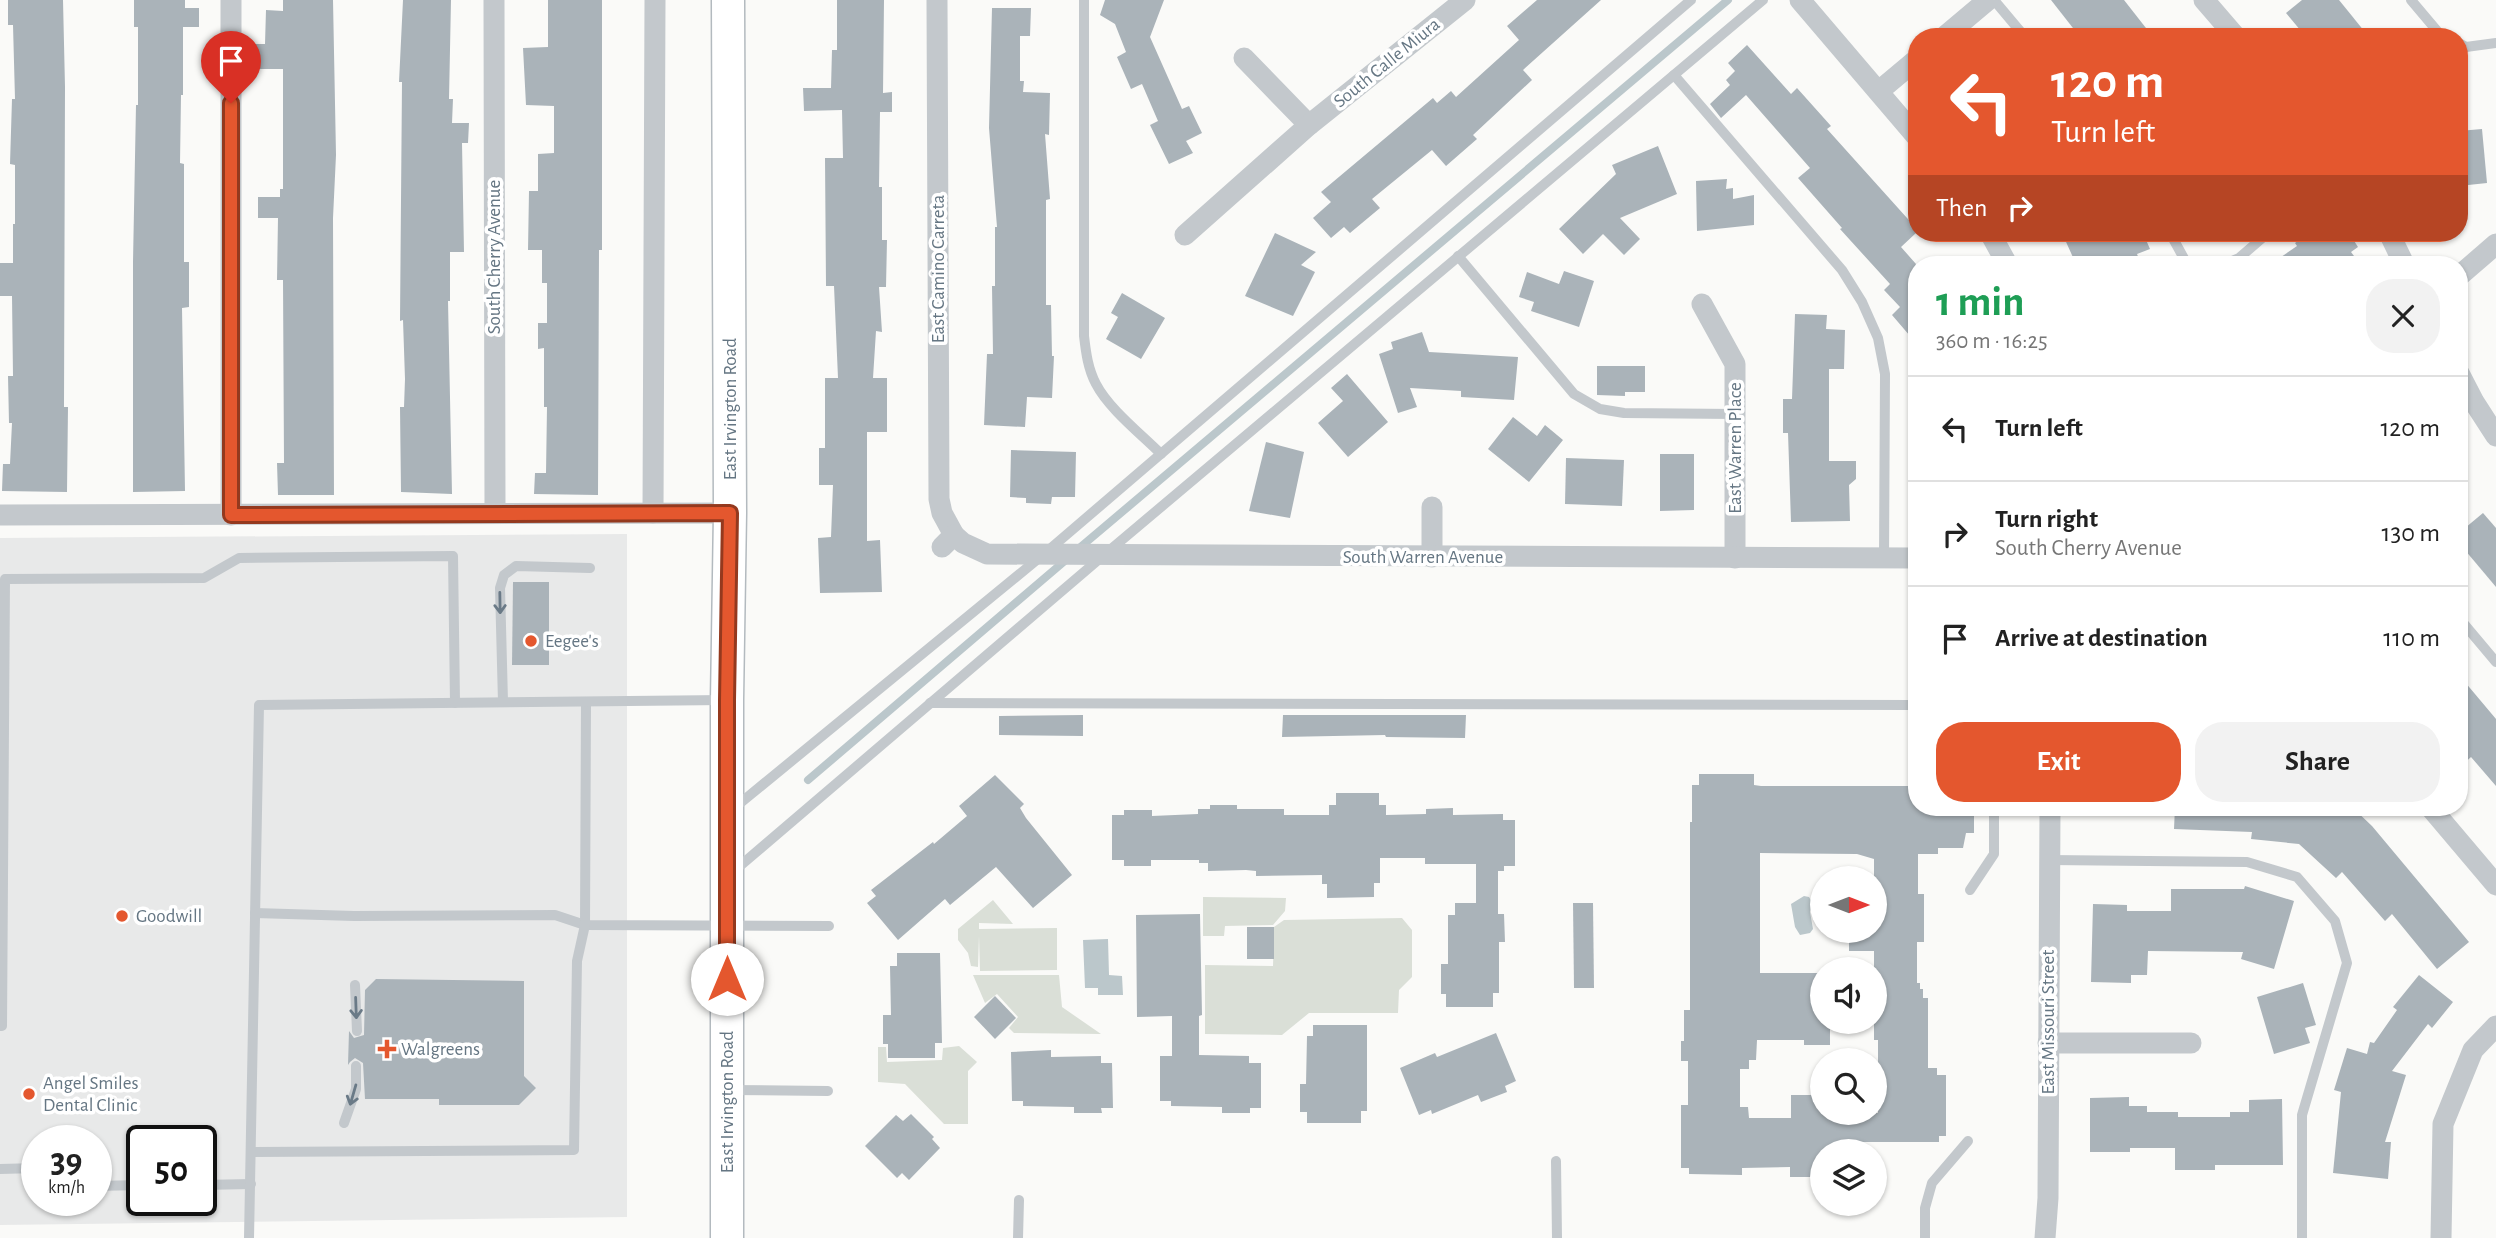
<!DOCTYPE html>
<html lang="en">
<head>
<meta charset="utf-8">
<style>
  :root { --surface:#fff; --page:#f2f2f2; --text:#222; --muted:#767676; --line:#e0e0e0; --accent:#e4572e }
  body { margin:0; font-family:"Alegreya Sans",sans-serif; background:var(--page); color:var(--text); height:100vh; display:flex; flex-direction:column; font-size:26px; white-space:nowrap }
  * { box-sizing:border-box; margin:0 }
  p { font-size:23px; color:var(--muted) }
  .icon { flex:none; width:38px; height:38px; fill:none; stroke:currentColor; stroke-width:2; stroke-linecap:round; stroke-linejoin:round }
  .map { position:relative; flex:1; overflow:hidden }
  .drawer { position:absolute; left:1908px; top:256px; width:560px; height:560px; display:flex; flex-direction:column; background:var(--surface); border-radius:28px; box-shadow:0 2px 5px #0004 }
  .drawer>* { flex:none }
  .guide { position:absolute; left:1908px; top:28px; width:560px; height:214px; border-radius:28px; box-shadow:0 2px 5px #0004; background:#e4572e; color:#fff; overflow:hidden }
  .needle { width:46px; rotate:90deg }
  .tools { position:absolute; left:1810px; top:866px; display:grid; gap:14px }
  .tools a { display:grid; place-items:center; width:77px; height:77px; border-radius:50%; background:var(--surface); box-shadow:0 2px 5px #0004; font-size:35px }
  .speed { position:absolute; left:21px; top:1125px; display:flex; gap:14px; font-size:35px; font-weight:700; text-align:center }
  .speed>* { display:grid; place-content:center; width:91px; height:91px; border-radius:50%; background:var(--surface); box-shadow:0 2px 5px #0004; line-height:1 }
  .speed small { font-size:18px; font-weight:400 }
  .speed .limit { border:4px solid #111; border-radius:10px; background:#fff; color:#111 }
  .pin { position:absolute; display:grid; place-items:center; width:60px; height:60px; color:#fff; margin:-72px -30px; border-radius:50% 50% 50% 0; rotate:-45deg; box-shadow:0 0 7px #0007 }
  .pin .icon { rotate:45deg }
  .me { position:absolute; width:77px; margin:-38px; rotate:0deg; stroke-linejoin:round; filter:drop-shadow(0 0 5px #0008) }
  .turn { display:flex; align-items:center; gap:24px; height:147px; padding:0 28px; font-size:32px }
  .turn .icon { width:91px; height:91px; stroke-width:2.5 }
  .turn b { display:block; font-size:49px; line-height:60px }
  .then { display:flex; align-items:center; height:66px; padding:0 28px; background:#0003; gap:14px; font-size:26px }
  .round { display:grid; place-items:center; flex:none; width:74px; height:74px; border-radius:28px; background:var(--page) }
  .summary { display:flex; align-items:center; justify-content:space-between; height:119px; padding:0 28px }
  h1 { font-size:42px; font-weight:600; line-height:52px; color:#1e9e55 }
  .primary-button { display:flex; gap:14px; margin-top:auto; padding:14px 28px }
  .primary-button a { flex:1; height:80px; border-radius:28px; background:var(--accent); color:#fff; font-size:28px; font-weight:600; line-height:80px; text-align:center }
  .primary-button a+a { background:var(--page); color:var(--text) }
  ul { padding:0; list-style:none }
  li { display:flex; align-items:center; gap:21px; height:105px; padding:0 28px; border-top:2px solid var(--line) }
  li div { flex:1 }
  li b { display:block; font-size:26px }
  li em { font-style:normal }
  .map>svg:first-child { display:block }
  .built { fill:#e8e9e9; fill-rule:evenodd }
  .green { fill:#dadfd7 }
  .water { fill:#bbc7cb }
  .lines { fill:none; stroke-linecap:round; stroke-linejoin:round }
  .stream { stroke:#bbc7cb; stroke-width:8 }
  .building { fill:#aab3b9; fill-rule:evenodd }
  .secondary-casing { stroke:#b3babf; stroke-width:35 }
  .lane { stroke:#c3c8cc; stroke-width:10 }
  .street { stroke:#c3c8cc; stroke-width:21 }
  .secondary { stroke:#fff; stroke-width:32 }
  .oneway { stroke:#6a7a87 }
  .route-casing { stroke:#94391e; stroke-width:18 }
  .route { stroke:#e4572e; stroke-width:12 }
  .poi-dot { fill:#e4572e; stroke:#fff; stroke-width:2.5 }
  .labels { text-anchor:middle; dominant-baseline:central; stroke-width:7; stroke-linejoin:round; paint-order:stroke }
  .street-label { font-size:19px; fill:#657683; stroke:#fff }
  .poi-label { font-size:19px; fill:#657683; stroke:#fff; text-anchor:start }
</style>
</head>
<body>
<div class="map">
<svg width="2496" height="1238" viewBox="0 0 2496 1238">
  <rect width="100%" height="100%" fill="#fafaf8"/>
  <path class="built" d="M627 534V1217L0 1225V538ZM37 1141H96V1200H37ZM142 1141H201V1200H142Z"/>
  <g class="green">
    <polygon points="1203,897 1286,898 1285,911 1273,925 1225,926 1224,936 1203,936"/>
    <polygon points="993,900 1013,924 979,923 979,929 1057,928 1057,970 980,971 979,936 978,967 971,966 968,953 958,940 958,929"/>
    <polygon points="1402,918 1412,930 1412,977 1399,990 1398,1013 1309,1013 1282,1035 1205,1034 1205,965 1273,966 1274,927 1284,920"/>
    <polygon points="973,975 1059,975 1062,1007 1101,1034 1014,1033 1009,1028 1018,1017 997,994 985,1003"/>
    <polygon points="959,1046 977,1062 968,1071 968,1124 944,1124 905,1084 878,1082 878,1047 886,1047 887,1062 942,1060 943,1048"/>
  </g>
  <g class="water">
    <polygon points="1804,896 1809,897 1813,904 1810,912 1813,929 1810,933 1800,935 1795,927 1791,904"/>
    <polygon points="1108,939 1109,975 1122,976 1123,995 1098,995 1098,988 1085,988 1083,940"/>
  </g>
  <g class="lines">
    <g class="stream">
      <polyline points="1077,550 1728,0"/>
      <polyline points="808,780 1067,559"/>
    </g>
  </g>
  <g class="building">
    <polygon points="8,0 63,0 65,87 64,407 68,407 67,492 2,491 3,464 10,464 12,423 9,423 8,376 13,376 12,296 0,296 0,263 13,263 13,224 15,224 15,165 10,164 12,99 15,99 13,25 8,25"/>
    <polygon points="134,0 185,0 185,8 199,8 199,27 183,27 183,95 181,95 180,163 184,164 184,262 189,262 189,307 182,308 185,491 133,492 133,262 136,105 138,105 138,27 134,27"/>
    <polygon points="283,0 333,0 336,155 333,218 334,495 278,495 277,463 284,463 283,280 277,280 278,218 258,218 258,197 280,197 280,189 283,189 283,69 255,69 255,44 265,44 266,10 283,11"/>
    <polygon points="403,0 451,0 449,99 453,99 452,123 469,123 468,143 462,143 464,252 450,252 450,301 448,301 452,494 401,492 400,407 404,407 405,379 403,320 400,321 402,82 399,82"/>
    <polygon points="548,0 602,0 602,250 599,250 598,495 534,494 535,473 546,473 547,407 544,407 544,348 538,349 538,323 547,323 547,283 542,283 542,250 528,250 529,191 538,191 538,154 554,153 554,106 526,105 523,48 548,47"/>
    <polygon points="837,0 884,0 883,93 892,92 892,112 880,112 879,187 882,187 882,240 887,240 886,287 879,287 882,332 876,331 873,378 887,378 887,432 867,432 867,541 880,540 882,592 820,593 818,538 831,537 833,485 819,485 819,448 825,448 825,378 838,378 834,286 826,286 825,158 843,158 842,110 804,111 803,88 831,88 832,50 837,50"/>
    <polygon points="1105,0 1164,0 1150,37 1182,109 1189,106 1202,133 1186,141 1193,153 1169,164 1150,125 1158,121 1142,84 1131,89 1117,57 1126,52 1115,24 1100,15"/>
    <polygon points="1537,0 1601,0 1523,70 1532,80 1473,135 1477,139 1446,166 1432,150 1372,199 1380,208 1350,233 1344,227 1331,238 1313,218 1331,202 1321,192 1433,98 1437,103 1451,91 1456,97 1519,40 1507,26"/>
    <polygon points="2051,0 2124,0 2153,37 2080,37"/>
    <polygon points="2302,0 2339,0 2369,37 2306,37 2286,13"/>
    <polygon points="992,8 1031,8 1030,36 1020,36 1020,81 1024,81 1023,92 1050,93 1049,135 1045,134 1050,199 1046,200 1046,305 1051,305 1052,356 1054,356 1052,398 1027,397 1025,427 984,425 987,354 993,354 992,286 995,286 995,227 997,227 989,128"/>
    <polygon points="1747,45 1791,94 1797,88 1831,126 1827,129 1916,228 1916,233 1901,247 1916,264 1916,343 1892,315 1900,307 1884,290 1890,284 1840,229 1842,228 1798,178 1810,168 1746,95 1721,118 1710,104 1730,85 1726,80 1735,71 1728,63"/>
    <polygon points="2482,129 2487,183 2459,186 2459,131"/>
    <polygon points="1658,146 1677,194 1620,218 1640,239 1624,255 1603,234 1583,254 1559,229 1616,174 1612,165"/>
    <polygon points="1727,179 1726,189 1733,188 1733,199 1754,195 1754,225 1697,231 1696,181"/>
    <polygon points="1275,233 1316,252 1301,265 1315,272 1293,316 1245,296"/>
    <polygon points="2062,233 2143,233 2150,249 2137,254 2141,264 2076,264"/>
    <polygon points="2309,233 2349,233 2358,247 2351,252 2360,264 2271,264 2297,246 2295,243"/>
    <polygon points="1564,271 1594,281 1579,327 1531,311 1534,302 1519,297 1527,272 1559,284"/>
    <polygon points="1122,293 1165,318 1141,359 1106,339 1118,317 1111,313"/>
    <polygon points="1795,314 1827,315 1826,329 1845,330 1844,369 1829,369 1829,461 1856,461 1856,479 1849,485 1850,521 1791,522 1788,433 1783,433 1783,399 1792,399"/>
    <polygon points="1422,332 1429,352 1518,357 1514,400 1461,397 1461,391 1410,388 1417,407 1398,413 1379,354 1393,349 1391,342"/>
    <polygon points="1597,366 1645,366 1645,392 1625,392 1625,396 1597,395"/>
    <polygon points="1347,374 1388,422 1348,457 1318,423 1343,401 1331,388"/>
    <polygon points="1513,417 1537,436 1545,425 1563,440 1529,482 1488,449"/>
    <polygon points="1266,442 1304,452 1290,518 1249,511"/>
    <polygon points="1011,450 1076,452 1075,497 1052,497 1051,504 1026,503 1026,498 1010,497"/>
    <polygon points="1660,454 1694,454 1694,510 1660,511"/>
    <polygon points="1566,458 1624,460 1622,506 1565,504"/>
    <polygon points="2483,513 2496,528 2496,587 2459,543 2459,533"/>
    <polygon points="513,582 549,582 549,665 512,665"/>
    <polygon points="2459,675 2496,719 2496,786 2471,757 2459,768"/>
    <polygon points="1083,715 1083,736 999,735 999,716"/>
    <polygon points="1283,715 1466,715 1465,738 1386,737 1385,735 1282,737"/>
    <path d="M1699 774H1754V785L1761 786H1916V807H1974V833H1966L1963 848H1938V854H1918V894H1924V942H1917V983H1920V989H1923V998H1928V1068H1937V1075H1946V1136H1939V1142H1858V1152H1822V1177H1790V1167L1742 1168V1175L1689 1174V1168H1681V1105H1688V1061H1681V1041H1684V1010H1690V822H1692V785H1699ZM1760 853 1857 854 1874 859V931H1849V951H1874V1040H1878V1113H1822V1095H1791V1118H1749L1748 1107H1740V1069H1749V1060H1756L1757 1040H1804V1045H1830V1022H1822V973H1760Z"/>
    <polygon points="995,775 1024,804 1020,808 1026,818 1072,875 1033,908 996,867 950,905 945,899 898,940 867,903 876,896 871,890 933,842 934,844 967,816 959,806"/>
    <polygon points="1336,793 1379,793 1379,805 1386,805 1386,815 1426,814 1426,809 1453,808 1453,815 1503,814 1503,820 1515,820 1515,866 1504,866 1504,871 1498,871 1498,914 1504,914 1505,942 1499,942 1499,993 1493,993 1493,1007 1446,1007 1446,994 1441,994 1441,964 1448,964 1448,915 1455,915 1455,903 1476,903 1476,864 1425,864 1425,858 1380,858 1380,883 1374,883 1374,897 1327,898 1327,884 1322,884 1322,875 1256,876 1256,871 1246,870 1208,871 1208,863 1199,863 1199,860 1151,860 1151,866 1124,866 1124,860 1112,860 1112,815 1124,815 1124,810 1152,810 1152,816 1198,814 1198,809 1210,809 1210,805 1237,805 1237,809 1284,809 1284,815 1329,815 1329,805 1336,805"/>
    <polygon points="2175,807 2352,807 2372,826 2469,942 2437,969 2392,914 2385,921 2342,872 2336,878 2299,844 2251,839 2252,832 2174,829"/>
    <polygon points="2245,886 2294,901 2274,969 2241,959 2243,952 2148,951 2147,975 2131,975 2131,983 2091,982 2093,904 2127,905 2127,911 2171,911 2171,889 2244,889"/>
    <polygon points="1573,903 1593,903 1594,988 1574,988"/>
    <polygon points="1200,914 1202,1015 1199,1016 1199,1055 1249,1056 1249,1063 1261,1063 1261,1108 1250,1108 1250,1113 1222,1113 1222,1107 1171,1106 1171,1101 1160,1101 1160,1056 1172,1056 1172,1016 1137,1017 1136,915"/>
    <rect x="1247" y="927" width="27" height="32"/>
    <polygon points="897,953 940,953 942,1043 935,1043 935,1058 888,1058 888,1044 883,1044 883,1015 891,1015 890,966 897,966"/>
    <polygon points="2419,975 2453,1002 2432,1028 2428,1024 2392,1071 2406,1075 2385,1142 2391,1142 2388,1179 2333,1173 2341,1092 2334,1090 2347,1048 2367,1054 2370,1042 2374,1043 2397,1010 2393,1007"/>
    <polygon points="376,979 524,981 524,1076 536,1088 519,1105 439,1105 439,1099 365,1099 363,1063 355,1058 350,1062 348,1065 349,1031 354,1038 364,1035 365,990"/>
    <polygon points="2303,983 2316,1025 2305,1028 2310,1043 2274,1054 2257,997"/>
    <polygon points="995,996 1016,1018 995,1039 974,1017"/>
    <polygon points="1313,1025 1367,1025 1367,1111 1361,1111 1361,1123 1307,1123 1307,1112 1300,1112 1300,1084 1306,1084 1307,1036 1313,1036"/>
    <polygon points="1496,1033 1516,1081 1505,1086 1507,1092 1481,1102 1478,1095 1432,1114 1431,1110 1419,1115 1400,1068 1435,1053 1437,1057"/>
    <polygon points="1051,1050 1051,1057 1101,1056 1101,1063 1112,1063 1113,1108 1101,1108 1102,1113 1074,1113 1074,1107 1023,1106 1023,1101 1012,1101 1011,1052"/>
    <polygon points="2129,1097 2129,1106 2147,1106 2147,1112 2178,1112 2178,1117 2230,1117 2230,1112 2249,1112 2249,1100 2282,1099 2283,1165 2215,1165 2215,1170 2175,1170 2175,1148 2130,1148 2130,1152 2090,1152 2090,1098"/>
    <polygon points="911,1114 934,1137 932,1139 940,1148 909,1180 902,1173 897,1178 865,1146 896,1115 903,1121"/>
  </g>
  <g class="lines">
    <g class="secondary-casing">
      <polyline id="secondary" points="727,1238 727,700 730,513 728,0"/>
    </g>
    <g class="lane">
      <path d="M1084 0V336C1086 353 1088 369 1096 384 1109 409 1141 434 1161 454"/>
      <polyline points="1994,0 2025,37"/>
      <polyline points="2411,0 2438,32 2447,37"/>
      <polyline points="2459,43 2466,47 2496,43"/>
      <polyline points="1674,75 1842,270 1862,302 1878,338 1885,374 1884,558"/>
      <polyline points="2170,233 2187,264"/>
      <polyline points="1458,256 1574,394 1600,409 1624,413 1735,414"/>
      <polyline points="2225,264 2239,258 2268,233"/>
      <polyline points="2459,618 2496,662"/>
      <polyline points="503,702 500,588 504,575 516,566 590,568"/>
      <polyline points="930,703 1916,705"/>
      <polyline points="733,809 1044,554 1691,0"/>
      <polyline points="2049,860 2247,862 2297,877 2335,921 2347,963 2302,1115 2302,1238"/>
      <polyline points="734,871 1104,555 1763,0"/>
      <polyline points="1970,890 1994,854 1994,807"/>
      <polyline points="255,913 354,916 555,915 585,925 829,926"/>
      <polyline points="355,985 357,1031"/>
      <polyline points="0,1026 2,1026 5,579 204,578 239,558 453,556 455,703"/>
      <polyline points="729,1090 828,1091"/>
      <polyline points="344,1123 356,1089 356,1066"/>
      <polyline points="251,1152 574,1150 577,961 585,925 586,702"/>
      <polyline points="1556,1161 1557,1238"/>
      <polyline points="0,1169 37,1168"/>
      <polyline points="201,1185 251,1184"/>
      <polyline points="96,1186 142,1185"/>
      <polyline points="249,1238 259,705 725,700"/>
      <polyline points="1018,1238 1019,1200"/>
      <polyline points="1925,1238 1925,1208 1932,1183 1968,1141"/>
    </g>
    <g class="street">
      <polyline points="231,0 231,515"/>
      <polyline points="494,0 495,513"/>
      <polyline points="937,0 939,499 942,513 954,535"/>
      <polyline points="1800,0 1916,136"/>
      <polyline points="2204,0 2236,37"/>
      <polyline points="1944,37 1988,0"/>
      <polyline points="1244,58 1309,125"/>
      <polyline points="1879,91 1916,60"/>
      <polyline points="1990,233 2007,264"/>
      <polyline points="2389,233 2404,264"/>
      <polyline points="1185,235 1309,125 1465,0"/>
      <polyline points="2459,276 2496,244"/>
      <polyline points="1702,304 1735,364 1735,558"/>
      <polyline points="2459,373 2474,402 2496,436"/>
      <polyline points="1432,507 1432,557"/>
      <polyline points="653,513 655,0"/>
      <polyline points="0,515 730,513"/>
      <polyline points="942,547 954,535 963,543 987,554 1916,558"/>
      <polyline points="2430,807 2496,885"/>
      <polyline points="2048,1043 2191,1043"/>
      <polyline points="2045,1238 2048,1198 2050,807"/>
      <polyline points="2441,1238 2443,1124 2473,1050 2496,1026"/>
    </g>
    <use href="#secondary" class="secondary"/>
  </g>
  <defs><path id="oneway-shaft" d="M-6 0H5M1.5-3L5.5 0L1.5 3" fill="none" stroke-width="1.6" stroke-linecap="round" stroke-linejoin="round" transform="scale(1.75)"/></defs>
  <g class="oneway">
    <use href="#oneway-shaft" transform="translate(500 603) rotate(89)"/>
    <use href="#oneway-shaft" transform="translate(356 1008) rotate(88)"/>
    <use href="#oneway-shaft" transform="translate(353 1095) rotate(106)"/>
  </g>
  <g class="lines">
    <g class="route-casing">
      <polyline id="route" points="231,103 231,515 730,513 727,700 727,979"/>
    </g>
    <use href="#route" class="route"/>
  </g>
  <g class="poi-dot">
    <circle cx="531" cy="641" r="7"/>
    <circle cx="122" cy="916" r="7"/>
    <path d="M383.5 1038.5h7v7h7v7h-7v7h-7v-7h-7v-7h7z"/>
    <circle cx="29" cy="1094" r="7"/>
  </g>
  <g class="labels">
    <g class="street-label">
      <text transform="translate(1387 63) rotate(-39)">South Calle Miura</text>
      <text transform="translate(494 257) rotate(-90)">South Cherry Avenue</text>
      <text transform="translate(938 269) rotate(-90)">East Camino Carreta</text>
      <text transform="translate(730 409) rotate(-90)">East Irvington Road</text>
      <text transform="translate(1735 448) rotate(-90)">East Warren Place</text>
      <text x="1423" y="557">South Warren Avenue</text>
      <text transform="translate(2048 1022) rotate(-90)">East Missouri Street</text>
      <text transform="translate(727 1102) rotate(-90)">East Irvington Road</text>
    </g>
    <g class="poi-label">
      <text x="545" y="641">Eegee's</text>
      <text x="136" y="916">Goodwill</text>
      <text x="401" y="1049">Walgreens</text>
      <text x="43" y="1083">Angel Smiles<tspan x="43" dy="22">Dental Clinic</tspan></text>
    </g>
  </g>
</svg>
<div class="tools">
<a><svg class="needle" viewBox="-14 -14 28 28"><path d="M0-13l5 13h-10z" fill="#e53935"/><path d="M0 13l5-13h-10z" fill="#767676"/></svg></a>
<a><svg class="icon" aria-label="sound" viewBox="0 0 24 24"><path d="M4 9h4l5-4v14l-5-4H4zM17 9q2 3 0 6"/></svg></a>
<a><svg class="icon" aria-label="search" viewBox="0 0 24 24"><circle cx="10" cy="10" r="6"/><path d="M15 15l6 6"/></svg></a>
<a><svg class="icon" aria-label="layers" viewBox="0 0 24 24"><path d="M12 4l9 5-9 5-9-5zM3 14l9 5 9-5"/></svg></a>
</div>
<div class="speed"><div>39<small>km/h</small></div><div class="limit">50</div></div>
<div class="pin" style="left:231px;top:103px;background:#d93025"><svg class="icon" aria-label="arrive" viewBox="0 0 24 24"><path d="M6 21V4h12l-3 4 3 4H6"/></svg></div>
<svg class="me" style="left:727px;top:979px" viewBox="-20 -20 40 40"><circle r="19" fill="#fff"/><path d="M0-13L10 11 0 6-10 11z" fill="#e4572e"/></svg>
<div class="guide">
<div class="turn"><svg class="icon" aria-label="left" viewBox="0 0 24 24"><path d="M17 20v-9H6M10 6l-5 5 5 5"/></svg><div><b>120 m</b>Turn left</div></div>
<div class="then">Then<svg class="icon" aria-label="right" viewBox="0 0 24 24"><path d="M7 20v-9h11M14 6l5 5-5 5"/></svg></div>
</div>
<section class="drawer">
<div class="summary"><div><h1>1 min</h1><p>360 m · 16:25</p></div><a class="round"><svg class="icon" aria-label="close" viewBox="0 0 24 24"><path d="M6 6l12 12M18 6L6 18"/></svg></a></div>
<ul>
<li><svg class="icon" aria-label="left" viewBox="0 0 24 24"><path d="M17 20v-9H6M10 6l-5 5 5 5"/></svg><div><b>Turn left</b></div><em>120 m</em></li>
<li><svg class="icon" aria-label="right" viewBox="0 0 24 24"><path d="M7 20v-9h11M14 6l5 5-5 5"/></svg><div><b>Turn right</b><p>South Cherry Avenue</p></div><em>130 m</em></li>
<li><svg class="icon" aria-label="arrive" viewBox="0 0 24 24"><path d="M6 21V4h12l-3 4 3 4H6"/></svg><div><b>Arrive at destination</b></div><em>110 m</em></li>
</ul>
<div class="primary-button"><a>Exit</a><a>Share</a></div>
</section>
</div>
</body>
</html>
